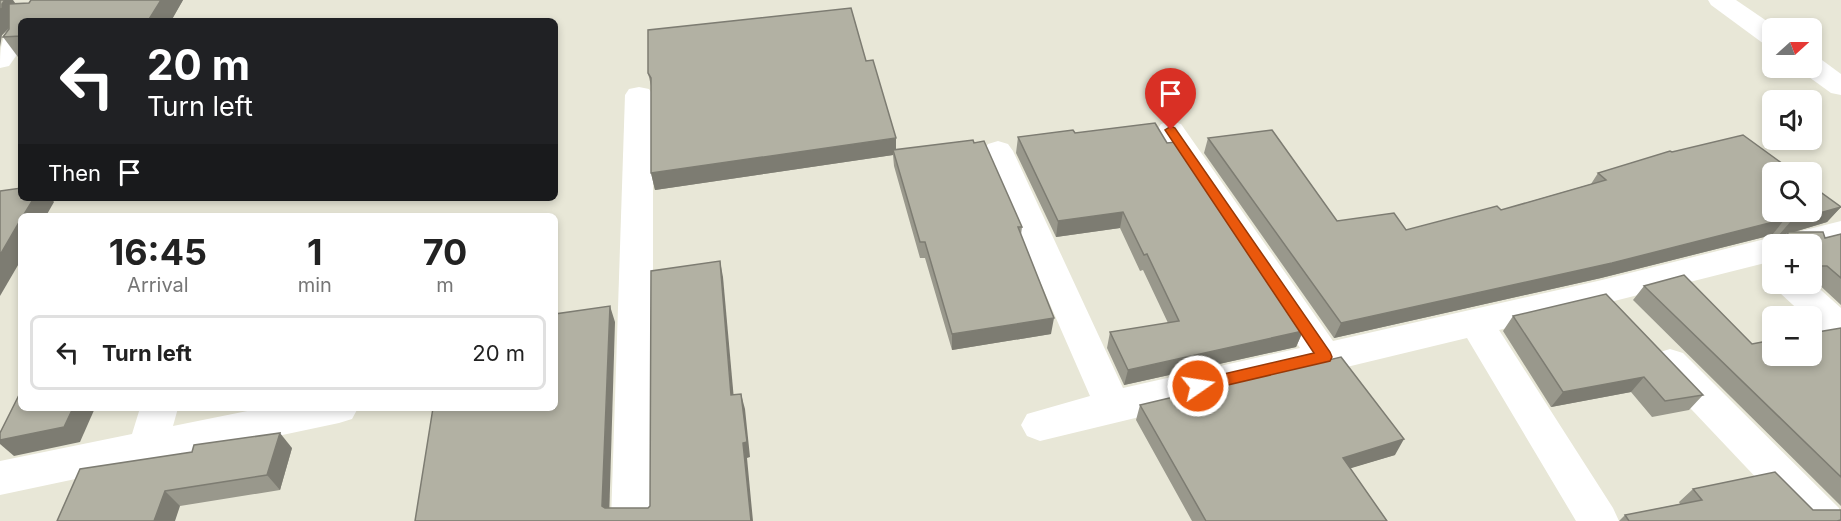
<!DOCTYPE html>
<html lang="en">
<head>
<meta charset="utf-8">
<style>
  :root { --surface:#fff; --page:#f6f6f6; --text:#222; --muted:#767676; --line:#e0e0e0 }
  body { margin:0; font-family:Inter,sans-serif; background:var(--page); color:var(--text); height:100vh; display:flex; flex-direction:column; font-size:22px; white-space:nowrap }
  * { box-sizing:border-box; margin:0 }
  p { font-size:20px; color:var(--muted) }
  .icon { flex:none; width:33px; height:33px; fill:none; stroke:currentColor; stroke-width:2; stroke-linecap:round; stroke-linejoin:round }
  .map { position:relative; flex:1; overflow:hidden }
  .side { position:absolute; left:18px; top:213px; width:540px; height:198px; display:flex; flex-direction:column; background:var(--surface); border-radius:9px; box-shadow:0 3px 9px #0003 }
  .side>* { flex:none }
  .banner { position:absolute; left:18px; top:18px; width:540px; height:183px; border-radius:9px; box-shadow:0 3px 9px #0003; background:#202124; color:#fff; overflow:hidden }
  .needle { width:39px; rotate:69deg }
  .controls { position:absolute; left:1762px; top:18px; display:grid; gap:12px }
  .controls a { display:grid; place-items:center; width:60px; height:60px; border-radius:9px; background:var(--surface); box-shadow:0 3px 9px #0003; font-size:30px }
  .pin { position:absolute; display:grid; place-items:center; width:51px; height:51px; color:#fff; margin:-62px -26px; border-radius:50% 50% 50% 0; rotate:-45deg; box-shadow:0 0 6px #0007 }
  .pin .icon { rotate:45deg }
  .me { position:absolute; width:66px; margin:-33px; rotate:77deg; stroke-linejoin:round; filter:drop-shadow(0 0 4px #0008) }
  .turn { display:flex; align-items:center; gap:21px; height:126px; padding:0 30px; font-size:27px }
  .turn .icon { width:78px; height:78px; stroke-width:2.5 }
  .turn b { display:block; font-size:42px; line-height:51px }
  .then { display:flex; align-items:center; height:57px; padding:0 30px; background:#0003; gap:12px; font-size:22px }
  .eta { display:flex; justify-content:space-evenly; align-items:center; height:102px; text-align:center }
  .eta b { font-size:36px; font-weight:700; line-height:42px }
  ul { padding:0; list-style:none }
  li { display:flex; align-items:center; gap:18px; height:75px; margin:0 12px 9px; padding:0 18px; border:3px solid var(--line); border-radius:9px }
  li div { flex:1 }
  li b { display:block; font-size:22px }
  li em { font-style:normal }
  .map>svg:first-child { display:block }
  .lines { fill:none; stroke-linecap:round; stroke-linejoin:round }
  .minor { fill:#fff; fill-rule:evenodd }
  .tertiary { fill:#fff; fill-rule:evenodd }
  .wall { fill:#99988c }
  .shaded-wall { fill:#7d7c72 }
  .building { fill:#b2b1a3; stroke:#7d7c72; stroke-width:1.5 }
  .route { fill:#ea580c; stroke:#983908; stroke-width:1.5 }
</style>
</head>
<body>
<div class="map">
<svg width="1841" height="521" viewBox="0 0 1841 521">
  <rect width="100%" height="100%" fill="#e8e7d7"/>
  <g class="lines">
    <g class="minor">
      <path d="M21 23V49L9 66 0 68C0 49 0 29 21 23Z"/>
      <polygon points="639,87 649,89 653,95 653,521 611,521 625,95 629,89"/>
      <polygon points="1171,121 1181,124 1333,341 1602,280 1773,237 1779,239 1781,236 1841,221 1841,243 1812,250 1812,244 1773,244 1773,261 1499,330 1613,508 1619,521 1576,521 1467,338 1040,441 1027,436 1021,425 1027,414 1090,396 983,151 988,144 998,141 1008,144 1013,151 1123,388 1300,348 1157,130 1161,124"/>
      <polygon points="1812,282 1841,308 1841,342 1829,339 1812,323 1812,316 1805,316 1780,293 1775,284"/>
      <polygon points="1670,349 1683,353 1839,508 1841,521 1797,521 1657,373 1652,363 1657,353"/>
      <polygon points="140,408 178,408 173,426 262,408 358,408 352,419 339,423 0,495 0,461 132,434"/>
    </g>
    <g class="tertiary">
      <polygon points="1708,0 1736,0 1777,28 1773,28 1773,46 1764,44 1711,5"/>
      <polygon points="1812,58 1822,60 1841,74 1841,95 1831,93 1802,72 1800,68 1812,68"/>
    </g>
  </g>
  <g class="wall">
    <polygon points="0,0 15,4 183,0 171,21 21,21 21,57 18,57 3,37 9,28 2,35"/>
    <polygon points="866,61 896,150 974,143 1022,227 1021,235 1051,334 952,350 925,258 920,258 894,166 893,155 655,190 651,173 651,86 648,73"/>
    <polygon points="1075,133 1167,143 1303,331 1296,347 1124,385 1107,348 1110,332 1168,323 1143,270 1140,271 1120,228 1056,237 1016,153 1018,137"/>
    <polygon points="1208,138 1337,221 1406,230 1501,210 1591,184 1598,173 1672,152 1841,207 1827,222 1794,232 1825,238 1841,234 1841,305 1814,280 1812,280 1812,244 1777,244 1786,234 1778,236 1772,235 1601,278 1334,338 1204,153"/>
    <polygon points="1644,286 1752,344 1841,328 1841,509 1841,506 1633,300"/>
    <polygon points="1513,316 1703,395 1689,410 1652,417 1631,392 1551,407 1503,331"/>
    <polygon points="1140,405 1395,455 1350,468 1387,521 1192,521 1136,420"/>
    <polygon points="292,448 280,490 180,506 57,521"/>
    <polygon points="1693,489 1813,510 1841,521 1619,521 1625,515 1680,504 1679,502"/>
  </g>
  <g class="shaded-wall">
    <polygon points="5,0 13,0 20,10 14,23 2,35 0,47 0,10 2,4"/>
    <polygon points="161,0 183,0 171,21 148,21"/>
    <polygon points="896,138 896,155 893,150 893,155 655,190 651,173"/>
    <polygon points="34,198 51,198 54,202 46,216 23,216"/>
    <polygon points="1841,207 1827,222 1787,234 1788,232 1786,234 1778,236 1791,221"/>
    <polygon points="1123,212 1120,228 1056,237 1058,221"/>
    <polygon points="21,219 21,260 0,296 0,255"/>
    <polygon points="1785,219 1772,235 1601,278 1334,338 1341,323"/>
    <polygon points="720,261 723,277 735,411 731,395"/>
    <polygon points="610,306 615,322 609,521 602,506"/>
    <polygon points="1054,318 1051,334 952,350 952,334"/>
    <polygon points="1303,331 1296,347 1124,385 1128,370"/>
    <polygon points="1644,377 1631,392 1551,407 1563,392"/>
    <polygon points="741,394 745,409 750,457 747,458 753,521 751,521 743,443"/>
    <polygon points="73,408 95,408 80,442 14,456 0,444 0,440"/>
    <polygon points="280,433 292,448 280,490 267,475"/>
    <polygon points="1404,439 1395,455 1335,473 1343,458"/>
    <polygon points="165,491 180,506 175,521 154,521"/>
  </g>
  <g class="building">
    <polygon points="0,0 5,0 2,4 2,8 0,10"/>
    <polygon points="31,0 161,0 148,21 21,21 21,36 3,37 9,29 9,4 29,3"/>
    <polygon points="851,8 866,61 873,60 896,138 651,173 651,78 648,73 648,30"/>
    <polygon points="1155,123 1167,143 1176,142 1303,331 1128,370 1110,332 1179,321 1147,254 1144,255 1123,212 1058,221 1018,137 1073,130 1075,133"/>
    <polygon points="1272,130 1337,221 1394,213 1406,230 1497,206 1501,210 1606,180 1598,173 1670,151 1672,152 1743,135 1794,172 1773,172 1773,212 1812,212 1812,186 1841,207 1791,221 1785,219 1612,263 1341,323 1208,138"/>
    <polygon points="973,140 974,143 984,141 1022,227 1018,227 1054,318 952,334 925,242 920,242 893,150"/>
    <polygon points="21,188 21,198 34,198 23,216 21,216 21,219 0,255 0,191"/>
    <polygon points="1788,232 1823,232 1825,238 1841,234 1841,278 1827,266 1812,266 1812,244 1787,244"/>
    <polygon points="720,261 731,395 741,394 747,442 743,443 751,521 415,521 433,408 555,408 555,314 610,306 602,506 605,508 648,508 650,506 651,271"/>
    <polygon points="1684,275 1752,344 1773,340 1773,356 1812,356 1812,333 1841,328 1841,477 1644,286"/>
    <polygon points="1606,294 1703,395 1665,401 1644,377 1563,392 1513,316"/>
    <polygon points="1341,357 1404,439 1343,458 1387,521 1206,521 1140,405"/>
    <polygon points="21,391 21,408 73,408 64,427 0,440 0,433"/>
    <polygon points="280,433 267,475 165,491 154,521 57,521 80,469 192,452 194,445"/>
    <polygon points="1775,472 1813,510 1841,510 1841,520 1837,521 1629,521 1625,515 1702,500 1693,489"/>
  </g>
  <polygon class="route" points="1171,126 1175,128 1330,352 1332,357 1330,361 1198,392 1192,390 1190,386 1192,382 1198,380 1314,353 1165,130"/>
</svg>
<div class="controls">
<a><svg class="needle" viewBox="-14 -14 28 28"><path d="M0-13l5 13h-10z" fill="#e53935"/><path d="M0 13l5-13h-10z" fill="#767676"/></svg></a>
<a><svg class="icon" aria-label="sound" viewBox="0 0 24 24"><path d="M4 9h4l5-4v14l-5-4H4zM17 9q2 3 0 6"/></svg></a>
<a><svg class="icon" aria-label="search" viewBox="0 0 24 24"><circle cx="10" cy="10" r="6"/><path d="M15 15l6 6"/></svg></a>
<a>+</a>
<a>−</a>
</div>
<div class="pin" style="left:1171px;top:130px;background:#d93025"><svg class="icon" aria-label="arrive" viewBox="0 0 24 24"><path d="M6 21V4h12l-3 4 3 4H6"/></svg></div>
<svg class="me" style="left:1198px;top:386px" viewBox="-20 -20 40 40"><circle r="17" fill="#ea580c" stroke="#fff" stroke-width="3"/><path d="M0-11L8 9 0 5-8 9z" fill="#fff"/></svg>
<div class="banner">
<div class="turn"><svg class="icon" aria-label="left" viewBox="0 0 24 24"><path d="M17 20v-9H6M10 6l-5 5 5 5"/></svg><div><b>20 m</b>Turn left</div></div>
<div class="then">Then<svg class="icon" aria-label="arrive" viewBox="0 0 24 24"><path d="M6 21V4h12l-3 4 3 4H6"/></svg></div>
</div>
<section class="side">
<div class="eta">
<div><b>16:45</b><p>Arrival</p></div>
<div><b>1</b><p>min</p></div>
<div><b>70</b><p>m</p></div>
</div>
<ul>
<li><svg class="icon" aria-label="left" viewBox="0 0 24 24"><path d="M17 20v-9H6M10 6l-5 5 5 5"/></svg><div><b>Turn left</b></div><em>20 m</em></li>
</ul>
</section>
</div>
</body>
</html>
